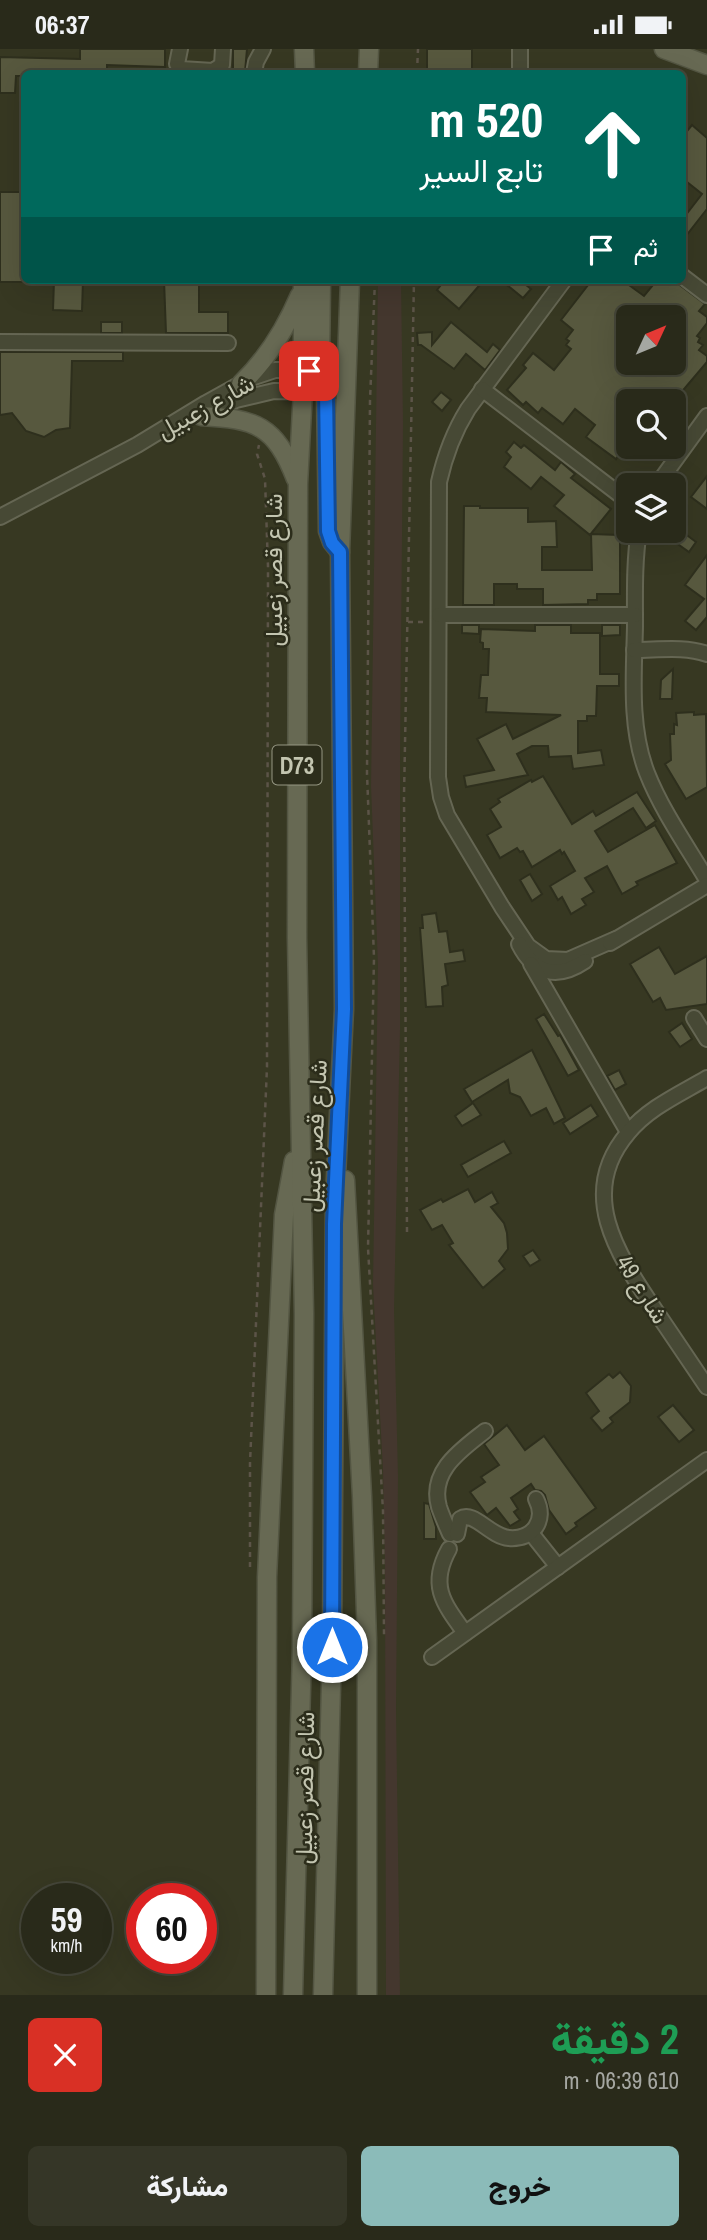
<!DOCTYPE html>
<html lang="ar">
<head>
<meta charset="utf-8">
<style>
  :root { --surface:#292a1a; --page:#353627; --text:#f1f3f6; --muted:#a5a7a2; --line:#454639; --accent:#8bbbb9 }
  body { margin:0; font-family:"Archivo Narrow",Vazirmatn,sans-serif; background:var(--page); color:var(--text); direction:rtl; height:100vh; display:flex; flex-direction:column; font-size:26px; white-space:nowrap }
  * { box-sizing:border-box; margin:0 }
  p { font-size:23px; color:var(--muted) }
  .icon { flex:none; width:38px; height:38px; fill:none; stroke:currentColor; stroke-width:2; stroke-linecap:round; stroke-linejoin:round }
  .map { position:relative; height:1946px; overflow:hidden; direction:ltr }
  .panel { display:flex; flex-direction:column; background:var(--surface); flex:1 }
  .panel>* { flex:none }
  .hud { position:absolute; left:21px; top:21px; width:665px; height:214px; border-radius:10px; box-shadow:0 7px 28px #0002,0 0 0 2px var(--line); direction:rtl; background:#00695c; color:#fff; overflow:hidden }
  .needle { width:46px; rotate:46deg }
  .tools { position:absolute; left:616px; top:256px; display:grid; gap:14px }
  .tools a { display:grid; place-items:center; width:70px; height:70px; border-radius:10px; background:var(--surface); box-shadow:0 7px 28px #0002,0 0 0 2px var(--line); font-size:35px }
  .speed { position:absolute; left:21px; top:1834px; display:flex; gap:14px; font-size:35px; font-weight:700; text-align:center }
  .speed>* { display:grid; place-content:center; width:91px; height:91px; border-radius:50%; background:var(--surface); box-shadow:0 7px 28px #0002,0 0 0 2px var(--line); line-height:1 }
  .speed small { font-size:18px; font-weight:400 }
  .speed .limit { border:10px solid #d22; background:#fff; color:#111 }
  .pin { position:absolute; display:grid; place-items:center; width:60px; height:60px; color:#fff; margin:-30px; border-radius:14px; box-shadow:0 4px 10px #0006 }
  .me { position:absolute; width:77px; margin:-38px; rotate:0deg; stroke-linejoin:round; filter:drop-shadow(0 0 5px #0008) }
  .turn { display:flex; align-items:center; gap:24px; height:147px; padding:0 28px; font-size:32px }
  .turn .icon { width:91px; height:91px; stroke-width:2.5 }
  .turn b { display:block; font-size:49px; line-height:60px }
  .then { display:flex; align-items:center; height:66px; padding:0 28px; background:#0003; gap:14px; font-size:26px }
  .round { display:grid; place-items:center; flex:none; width:74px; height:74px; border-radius:10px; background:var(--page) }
  .head { display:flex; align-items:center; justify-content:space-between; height:119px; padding:0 28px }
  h1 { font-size:42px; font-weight:800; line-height:52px; color:#1e9e55 }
  .action { display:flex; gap:14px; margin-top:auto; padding:14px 28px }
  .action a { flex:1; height:80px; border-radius:10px; background:var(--accent); color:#111; font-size:28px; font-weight:800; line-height:80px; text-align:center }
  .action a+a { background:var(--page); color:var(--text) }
  .status { display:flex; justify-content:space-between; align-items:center; height:49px; padding:0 35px; background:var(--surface); direction:ltr }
  .status svg { height:19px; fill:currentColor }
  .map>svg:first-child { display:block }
  .green { fill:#44372e }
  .building { fill:#57583e; stroke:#2e2f1d; stroke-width:2; fill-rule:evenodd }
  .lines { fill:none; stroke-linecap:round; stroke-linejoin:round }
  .minor-casing { stroke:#656653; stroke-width:18 }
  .major-casing { stroke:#535542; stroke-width:21 }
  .path { stroke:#5c5448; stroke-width:2.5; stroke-dasharray:5 5; stroke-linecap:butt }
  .minor { stroke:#474935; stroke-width:14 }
  .major { stroke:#676953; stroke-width:18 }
  .route-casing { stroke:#114b97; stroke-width:18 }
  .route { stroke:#1a73e8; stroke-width:12 }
  .labels { text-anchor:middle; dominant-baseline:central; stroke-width:5; stroke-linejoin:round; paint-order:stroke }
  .shield { fill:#2c2d1b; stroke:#969783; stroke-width:2 }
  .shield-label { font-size:23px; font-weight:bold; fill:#c3c5b0 }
  .street-label { font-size:24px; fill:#c3c5b0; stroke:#2c2d1b }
</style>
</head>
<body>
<div class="status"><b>06:37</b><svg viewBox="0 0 49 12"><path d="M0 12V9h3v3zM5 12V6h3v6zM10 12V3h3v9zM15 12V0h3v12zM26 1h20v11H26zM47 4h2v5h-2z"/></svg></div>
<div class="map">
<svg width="707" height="1946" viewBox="0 0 707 1946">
  <rect width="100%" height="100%" fill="#373822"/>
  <polygon class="green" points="378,231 401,231 403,375 400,713 400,981 394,1261 398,1428 396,1660 400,1946 386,1946 385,1514 383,1421 373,1236 378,916 371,737"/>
  <g class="building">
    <polygon points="80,0 165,0 165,18 107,16 107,24 24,24 24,27 16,27 15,44 0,44 0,8 80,10"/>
    <polygon points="233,0 247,0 245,23 233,22"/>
    <rect x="427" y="0" width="45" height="24"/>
    <polygon points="692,76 707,89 707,160 682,192 682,171 702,145 682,129 682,88"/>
    <rect x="0" y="143" width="24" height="90"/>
    <polygon points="54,231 83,231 82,262 53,261"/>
    <polygon points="164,231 199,231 199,263 228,263 228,284 166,284"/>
    <polygon points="445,231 484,231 459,260 437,241"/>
    <polygon points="501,231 520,231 531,240 523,249"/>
    <path d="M592 231H622L644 247 657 231H673L705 255 699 262 707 268V274L697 287 700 289 698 293 703 296 699 301 707 307V313L674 352H628V393L616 410 586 388 595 376 575 360 563 375 542 359 538 364 526 353 523 356 507 341 526 319 523 316 533 304 554 321 571 300 566 296 569 292 566 290 573 281 561 271ZM628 268H674V313H666L660 320 651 313H628V295L622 290 628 282Z"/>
    <rect x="101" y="273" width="21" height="11"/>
    <polygon points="451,273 487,303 493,295 500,301 485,321 466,305 454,320 421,296 418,296 417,284 432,283 432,296"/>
    <polygon points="0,303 123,303 123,312 72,312 70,379 56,381 44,388 26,382 12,364 0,366"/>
    <polygon points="441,343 451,351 442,362 432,353"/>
    <polygon points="514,393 521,399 524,396 555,421 561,413 575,425 571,429 611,460 590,486 554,457 564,446 541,428 531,440 504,418 511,408 506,403"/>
    <polygon points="707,427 707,460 691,448"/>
    <polygon points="464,457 480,457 480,459 528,459 528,473 556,472 557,498 542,498 542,521 592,521 591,485 620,486 620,545 597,545 597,551 588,551 588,555 543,556 543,540 517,540 517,535 494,535 494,556 463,556"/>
    <polygon points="658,481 680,481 696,493 689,503"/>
    <polygon points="707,506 707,568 696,581 685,572 704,550 685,536"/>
    <polygon points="462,576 479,576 479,585 462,584"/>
    <polygon points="535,576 571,576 571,584 600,584 600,625 619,625 619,637 597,637 596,667 587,667 587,672 578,672 578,704 601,701 604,716 573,720 571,707 549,708 548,697 532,697 517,705 528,726 466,738 464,727 494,721 477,690 506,675 513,690 561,666 486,663 487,649 479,649 481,626 488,626 489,600 483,600 483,594 480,593 481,580 535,582"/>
    <polygon points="602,576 620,576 620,586 602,587"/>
    <polygon points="673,620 672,650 660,650 661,631"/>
    <polygon points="694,663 694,666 706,665 707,738 686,750 665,715 671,711 670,685 674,685 674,675 677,676 676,664"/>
    <polygon points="543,727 572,775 593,762 596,767 637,743 656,772 646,779 633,759 595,782 608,803 655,776 677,814 636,833 638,836 622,845 607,817 585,829 594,843 582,850 586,856 571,865 562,848 558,851 550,837 575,822 564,803 562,805 560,801 532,818 523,802 520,803 517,799 500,809 487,786 501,778 490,760 500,753 498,750 531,731 532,733"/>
    <polygon points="530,825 542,845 532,852 520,831"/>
    <polygon points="436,864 439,883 447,882 450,903 463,901 465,912 445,915 448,936 442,938 443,957 426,958 420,879 423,879 422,866"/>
    <polygon points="659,898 675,925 707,907 707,955 666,961 660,949 653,953 630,915"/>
    <polygon points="544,965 558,987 560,986 579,1021 568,1027 536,970"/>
    <polygon points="682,974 692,990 680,998 669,983"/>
    <polygon points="532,1001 565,1069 554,1075 546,1059 531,1067 520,1048 510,1044 508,1031 472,1053 464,1040"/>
    <polygon points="619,1021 626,1035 615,1041 607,1027"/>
    <polygon points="473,1054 481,1066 462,1077 455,1067"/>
    <polygon points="591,1056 598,1067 570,1085 563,1074"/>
    <polygon points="504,1092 511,1104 468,1128 461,1116"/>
    <polygon points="468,1140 475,1153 492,1143 498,1154 491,1158 504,1174 507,1184 508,1200 499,1212 505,1220 483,1239 449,1196 453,1194 442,1176 432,1181 420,1161 441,1150 443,1153"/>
    <polygon points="533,1201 540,1211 530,1217 523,1207"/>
    <polygon points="620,1323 631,1337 630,1353 610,1369 613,1373 602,1382 591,1369 599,1362 586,1344 609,1325 613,1329"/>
    <polygon points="673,1356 694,1381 679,1393 658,1368"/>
    <polygon points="507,1376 525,1401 544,1387 596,1459 575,1474 577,1477 566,1485 549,1461 545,1446 541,1442 535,1441 531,1435 511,1449 518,1460 514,1463 520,1471 510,1477 496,1459 487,1466 470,1443 485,1433 481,1428 499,1416 484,1395"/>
    <polygon points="424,1454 429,1455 436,1478 436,1490 424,1490"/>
  </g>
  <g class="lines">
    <g class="minor-casing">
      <g id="minor">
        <polyline points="180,0 177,15 181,20 213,22 222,16 223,0"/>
        <polyline points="254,24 256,13 263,0"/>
        <polyline points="520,24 520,0"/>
        <polyline points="682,227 707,246"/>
        <path d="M564 231 468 360C453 384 445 406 439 433L438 728 441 748 447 766 502 858 528 897 546 910 568 911 616 890"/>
        <polyline points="0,293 228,294"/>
        <polyline points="482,340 628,452"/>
        <polyline points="201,366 236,351 274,342 346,343"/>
        <polyline points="657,436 707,367"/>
        <polyline points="0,468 137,396 206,354 251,329 275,321 346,321"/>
        <path d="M639 481C634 513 635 545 635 577 634 625 629 678 647 724 662 762 687 797 707 831"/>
        <polyline points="439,566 635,566"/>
        <path d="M634 601C658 601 685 597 707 605"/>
        <polyline points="610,894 707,836"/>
        <path d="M519 895C534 925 557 931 585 912"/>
        <polyline points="531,915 628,1083"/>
        <polyline points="694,969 707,990"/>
        <path d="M707 1029C680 1045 648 1059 628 1084 577 1144 617 1204 653 1258 671 1285 689 1311 707 1338"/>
        <polyline points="531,1484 558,1518"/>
        <path d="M450 1485C446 1476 442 1467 439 1458 429 1422 461 1401 485 1382"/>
        <path d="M457 1485 460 1470C474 1461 489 1487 509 1489 533 1491 547 1471 536 1450"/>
        <path d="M449 1500C429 1536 443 1554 465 1584"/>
        <polyline points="432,1608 707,1411"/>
      </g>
    </g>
    <g class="major-casing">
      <g id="major">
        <polyline points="304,0 305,24"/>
        <polyline points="664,0 707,16"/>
        <polyline points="368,24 369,0"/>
        <polyline points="321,231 320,314 324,327 331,334"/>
        <polyline points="303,320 315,326 326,342 328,482 332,493 340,503"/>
        <path d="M241 335C267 310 286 279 300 246"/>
        <path d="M201 367C256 370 275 376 296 430"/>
        <polyline points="345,1131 362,1447 367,1591 367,1946"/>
        <polyline points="266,1946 267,1528 284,1166 294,1112"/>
        <polyline points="293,1946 302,1600 304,1265 297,889 298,435 303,341 303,231"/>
        <polyline points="323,1946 332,1598 335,1149 344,960 340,503 350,231"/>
      </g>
    </g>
    <g class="path">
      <polyline points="417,24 418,0"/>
      <polyline points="375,231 370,351 367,724 374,909 368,1199 383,1462 384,1586"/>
      <polyline points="408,573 425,573"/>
      <polyline points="407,1183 404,747 414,231"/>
      <polyline points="250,1518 250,1414 267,1018 268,518 265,430 257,405 259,396"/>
    </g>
    <use href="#minor" class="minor"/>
    <use href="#major" class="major"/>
  </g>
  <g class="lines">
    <g class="route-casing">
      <polyline id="route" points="309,322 320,330 326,342 328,482 332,494 340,503 344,960 334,1175 332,1598"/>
    </g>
    <use href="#route" class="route"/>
  </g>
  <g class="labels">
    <rect class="shield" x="272.5" y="696.5" width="49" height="39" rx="5"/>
    <g class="shield-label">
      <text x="297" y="716">D73</text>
    </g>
    <g class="street-label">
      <text transform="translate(205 357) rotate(-29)">شارع زعبيل</text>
      <text transform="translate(273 521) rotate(-90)">شارع قصر زعبيل</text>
      <text transform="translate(314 1087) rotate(-87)">شارع قصر زعبيل</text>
      <text transform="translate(643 1240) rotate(58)">شارع 49</text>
      <text transform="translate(304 1739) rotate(-89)">شارع قصر زعبيل</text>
    </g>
  </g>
</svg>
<div class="tools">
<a><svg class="needle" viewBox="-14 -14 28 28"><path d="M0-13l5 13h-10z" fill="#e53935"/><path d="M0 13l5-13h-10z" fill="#a5a7a2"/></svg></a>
<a><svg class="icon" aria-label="search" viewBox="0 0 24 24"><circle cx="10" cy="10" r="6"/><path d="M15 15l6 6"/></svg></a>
<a><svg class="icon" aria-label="layers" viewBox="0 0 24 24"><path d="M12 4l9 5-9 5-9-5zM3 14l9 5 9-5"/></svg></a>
</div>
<div class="speed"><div>59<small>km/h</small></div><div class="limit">60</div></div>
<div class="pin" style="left:309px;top:322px;background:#d93025"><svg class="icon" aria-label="arrive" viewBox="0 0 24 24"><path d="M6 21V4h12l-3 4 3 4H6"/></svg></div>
<svg class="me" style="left:332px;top:1598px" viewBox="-20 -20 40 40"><circle r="17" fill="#1a73e8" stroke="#fff" stroke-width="3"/><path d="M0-11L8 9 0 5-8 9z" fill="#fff"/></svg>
<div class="hud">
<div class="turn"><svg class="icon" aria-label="ahead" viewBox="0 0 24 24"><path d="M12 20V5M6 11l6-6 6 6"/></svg><div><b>520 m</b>تابع السير</div></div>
<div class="then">ثم<svg class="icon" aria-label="arrive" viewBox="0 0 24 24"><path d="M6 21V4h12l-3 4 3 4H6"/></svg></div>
</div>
</div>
<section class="panel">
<div class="head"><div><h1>2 دقيقة</h1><p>610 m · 06:39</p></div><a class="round" style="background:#d93025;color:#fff"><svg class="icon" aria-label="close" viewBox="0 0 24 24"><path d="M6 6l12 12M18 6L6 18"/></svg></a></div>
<div class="action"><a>خروج</a><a>مشاركة</a></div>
</section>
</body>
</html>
